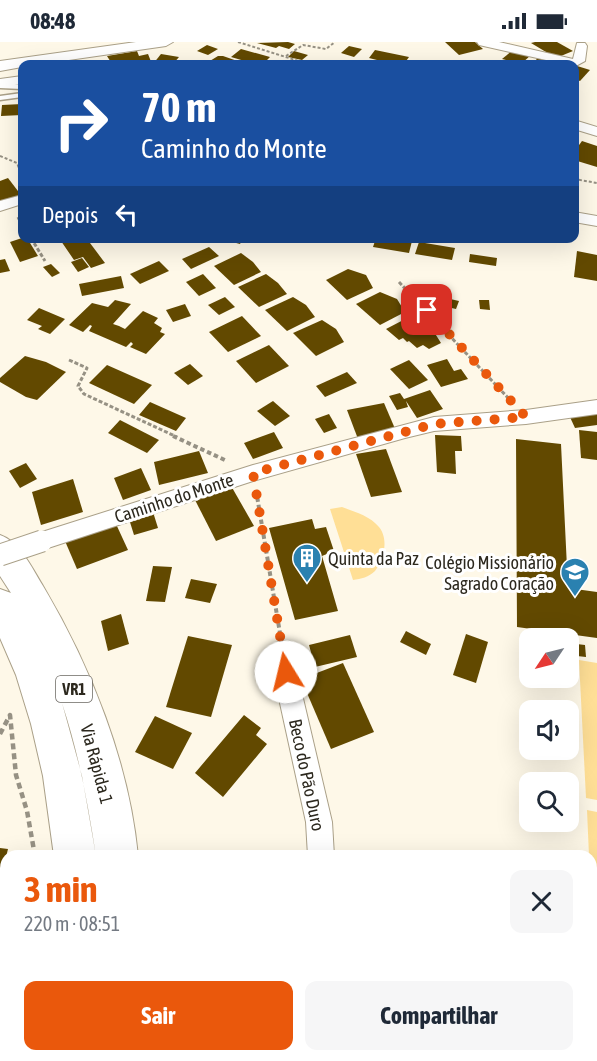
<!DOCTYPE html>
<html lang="pt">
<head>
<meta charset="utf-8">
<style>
  :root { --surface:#fff; --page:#f6f6f7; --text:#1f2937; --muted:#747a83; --accent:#ea580c }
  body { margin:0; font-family:"Asap Condensed",sans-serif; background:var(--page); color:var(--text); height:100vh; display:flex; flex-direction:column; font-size:22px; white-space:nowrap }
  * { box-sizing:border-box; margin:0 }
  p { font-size:20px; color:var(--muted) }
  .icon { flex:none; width:33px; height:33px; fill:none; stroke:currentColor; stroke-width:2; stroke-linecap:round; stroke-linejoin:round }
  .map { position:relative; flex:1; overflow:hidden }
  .panel { position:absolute; left:0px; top:808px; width:597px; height:212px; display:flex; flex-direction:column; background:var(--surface); border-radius:18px 18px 0 0; box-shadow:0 6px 24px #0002 }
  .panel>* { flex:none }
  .banner { position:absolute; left:18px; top:18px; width:561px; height:183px; border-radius:12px; box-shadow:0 6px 24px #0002; background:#1a4fa0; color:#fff; overflow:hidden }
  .needle { width:39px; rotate:235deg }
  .buttons { position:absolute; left:519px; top:586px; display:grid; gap:12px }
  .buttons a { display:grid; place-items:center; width:60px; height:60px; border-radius:12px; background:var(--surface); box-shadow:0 6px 24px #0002; font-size:30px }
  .pin { position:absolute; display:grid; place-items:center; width:51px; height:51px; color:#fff; margin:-26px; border-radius:12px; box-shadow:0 3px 9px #0006 }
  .me { position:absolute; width:66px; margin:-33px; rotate:351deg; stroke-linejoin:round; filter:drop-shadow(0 0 4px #0008) }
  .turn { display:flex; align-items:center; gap:21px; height:126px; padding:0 24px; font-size:27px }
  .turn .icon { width:78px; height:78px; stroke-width:2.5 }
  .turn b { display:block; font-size:42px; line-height:51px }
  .then { display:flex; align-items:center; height:57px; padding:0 24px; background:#0003; gap:12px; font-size:22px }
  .round { display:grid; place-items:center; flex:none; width:63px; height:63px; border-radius:12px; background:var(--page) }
  .summary { display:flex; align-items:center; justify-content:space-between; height:102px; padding:0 24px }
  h1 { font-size:36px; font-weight:700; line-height:45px; color:var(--accent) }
  .primary-button { display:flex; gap:12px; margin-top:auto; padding:12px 24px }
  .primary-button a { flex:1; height:69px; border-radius:12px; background:var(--accent); color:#fff; font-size:24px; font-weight:700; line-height:69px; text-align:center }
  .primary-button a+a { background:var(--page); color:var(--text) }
  .status { display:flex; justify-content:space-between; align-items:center; height:42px; padding:0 30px; background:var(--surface); direction:ltr }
  .status svg { height:16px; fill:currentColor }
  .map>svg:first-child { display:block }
  .green { fill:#ffdf96 }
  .building { fill:#624900 }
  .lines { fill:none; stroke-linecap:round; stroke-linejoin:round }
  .service-casing { stroke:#aaa088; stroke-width:3 }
  .minor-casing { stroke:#aaa088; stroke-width:2 }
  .tertiary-casing { stroke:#aaa088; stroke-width:2 }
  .trunk-casing { stroke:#aaa088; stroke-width:2 }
  .path-far3 { stroke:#969184; stroke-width:2; stroke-dasharray:3 2; stroke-linecap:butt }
  .path-far2 { stroke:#969184; stroke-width:3; stroke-dasharray:4 2; stroke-linecap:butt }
  .path-far1 { stroke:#969184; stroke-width:4; stroke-dasharray:4.5 3; stroke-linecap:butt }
  .path { stroke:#969184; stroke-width:4.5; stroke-dasharray:6 4; stroke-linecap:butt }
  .service { fill:#fff; fill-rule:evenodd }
  .minor { fill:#fff; fill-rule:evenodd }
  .tertiary { fill:#fff; fill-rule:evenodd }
  .trunk { fill:#fff; fill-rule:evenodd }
  .minor-bridge-casing { stroke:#aaa088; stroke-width:23; stroke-linecap:butt }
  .minor-bridge { stroke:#fff; stroke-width:21 }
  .route { stroke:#ea580c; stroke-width:10; stroke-dasharray:0 18 }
  .labels { text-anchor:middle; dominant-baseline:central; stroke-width:6; stroke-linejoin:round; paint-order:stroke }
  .shield { fill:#fff; stroke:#6b6862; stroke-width:1.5 }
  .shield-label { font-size:16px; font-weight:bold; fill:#2c281e }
  .street-label { font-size:18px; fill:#2c281e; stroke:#fff }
  .poi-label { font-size:18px; fill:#2c281e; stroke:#fff; text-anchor:start }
</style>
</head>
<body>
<div class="status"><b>08:48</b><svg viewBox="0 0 49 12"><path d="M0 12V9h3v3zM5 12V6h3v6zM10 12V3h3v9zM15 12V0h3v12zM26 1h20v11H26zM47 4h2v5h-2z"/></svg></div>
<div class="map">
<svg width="597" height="1019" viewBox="0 0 597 1019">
  <rect width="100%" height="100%" fill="#fef8e8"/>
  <g class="green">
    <path d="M342 465C355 470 370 474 379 485 389 497 384 518 375 529 369 535 361 537 353 538L330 467Z"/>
    <polygon points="579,618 597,621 597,758 586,756"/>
    <polygon points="587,768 597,770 597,932 594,932 591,814 589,814"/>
  </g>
  <g class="building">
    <polygon points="288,0 295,2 289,7 279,4 276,6 257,1"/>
    <polygon points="445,0 475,0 483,7 459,13"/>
    <polygon points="535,0 557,0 573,9 556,16 531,1"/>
    <polygon points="207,3 218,7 208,13 197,9"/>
    <polygon points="349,4 362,7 354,15 341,11"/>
    <polygon points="241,7 270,15 267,18 274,20 271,22 255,22 231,15"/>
    <polygon points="375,8 409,15 404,22 393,22 369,16"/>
    <polygon points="513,8 531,13 521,22 502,17"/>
    <polygon points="137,9 139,14 148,12 152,22 112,22 107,14"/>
    <polygon points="294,9 308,13 302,18 288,15"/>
    <polygon points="161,12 179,15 173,22 153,22"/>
    <polygon points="218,14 223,14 246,22 205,22"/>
    <polygon points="539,14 563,20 561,22 533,22"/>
    <polygon points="574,23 590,28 580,39 574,37"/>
    <polygon points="22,62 22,73 1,74 2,63"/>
    <polygon points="582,99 597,104 597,125 574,118 574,110"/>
    <polygon points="8,136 21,153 0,160 0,139"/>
    <polygon points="22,196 27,196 38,214 20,220 10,200"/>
    <polygon points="52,196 87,197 105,221 91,226 83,215 74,218 61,199 55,201"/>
    <polygon points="217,196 243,196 240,202"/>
    <polygon points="376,196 397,196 412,199 409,211 373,205"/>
    <polygon points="419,200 455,206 452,218 415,212"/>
    <polygon points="209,205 219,214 191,227 182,217"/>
    <polygon points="577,209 597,213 597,239 574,235"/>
    <polygon points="241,211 253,220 261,230 234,243 214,224"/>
    <polygon points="470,212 497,216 496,224 469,220"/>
    <polygon points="82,216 89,225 78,230 71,220"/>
    <polygon points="5,217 10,229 0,231 0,218"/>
    <polygon points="159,219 169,229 140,242 130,232"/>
    <polygon points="51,222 60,231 52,235 43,225"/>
    <polygon points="348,227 366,233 373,246 347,258 326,238"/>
    <polygon points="203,232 216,246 199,254 186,240"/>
    <polygon points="266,232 278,241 287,252 259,265 238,245"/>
    <polygon points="121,234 124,246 82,254 79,242"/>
    <polygon points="380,250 397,257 405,270 380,283 356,262"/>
    <polygon points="437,254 459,259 456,267 434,262"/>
    <polygon points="225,255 235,265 219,273 208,263"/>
    <polygon points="293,255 306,263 315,275 287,289 265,268"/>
    <polygon points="115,258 131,262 113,282 119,284 125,287 143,269 158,276 154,281 162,286 160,290 165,292 146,312 130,305 133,302 131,300 126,305 89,289 92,284 90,283 83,290 69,283 92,261 108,265"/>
    <polygon points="479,258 489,258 490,268 480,267"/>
    <polygon points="185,262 191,274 173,280 166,268"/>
    <polygon points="39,266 65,277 50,292 38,287 42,284 27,278"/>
    <polygon points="242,274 261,294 228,310 209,290"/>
    <polygon points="411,274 429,282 441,301 429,307 423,303 417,306 409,299 407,300 403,296 399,298 386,287"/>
    <polygon points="322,278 336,287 344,300 316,314 293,291"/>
    <polygon points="269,303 289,324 256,341 236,319"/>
    <polygon points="25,314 46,320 66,330 37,358 26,355 0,340 0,336"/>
    <polygon points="447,317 454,329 461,327 468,337 441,345 427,323"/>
    <polygon points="409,318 428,338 409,347 390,327"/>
    <polygon points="190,322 203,334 188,343 174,331"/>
    <polygon points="107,323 152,343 134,362 89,341"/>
    <polygon points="347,330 357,341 325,355 316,344"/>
    <polygon points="430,348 443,367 417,376 406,359 408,365 397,368 389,354 400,351 404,357"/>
    <polygon points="273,359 290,374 275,384 257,369"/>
    <polygon points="150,360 186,376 176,389 139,373"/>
    <polygon points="384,361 396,389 358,397 347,368"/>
    <polygon points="597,369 597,383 575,386 569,373"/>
    <polygon points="329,372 337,386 324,391 315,377"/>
    <polygon points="120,378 159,398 147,411 108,391"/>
    <polygon points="579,388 597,390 597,418 581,416"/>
    <polygon points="274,390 283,406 253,417 244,401"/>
    <polygon points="435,393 461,394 462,409 455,409 456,432 437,430"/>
    <polygon points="516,397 561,402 568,546 597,550 597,596 517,585"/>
    <polygon points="386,407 402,450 371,455 356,412"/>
    <polygon points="199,409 208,431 159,443 154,420"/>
    <polygon points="26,421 37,437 20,446 9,429"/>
    <polygon points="141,426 151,448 123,458 114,436"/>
    <polygon points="73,437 83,470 41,483 32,450"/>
    <polygon points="230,442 254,484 216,499 194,456"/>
    <polygon points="153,470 158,486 134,493 129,477"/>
    <polygon points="312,477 315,487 326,485 334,509 322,514 338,569 295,578 269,486"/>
    <polygon points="116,482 128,508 77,527 65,499"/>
    <polygon points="153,524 172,525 165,560 146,559"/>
    <polygon points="191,537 217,542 210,561 185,556"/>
    <polygon points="121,572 129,602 108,609 101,579"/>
    <polygon points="406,589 431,602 426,613 400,600"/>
    <polygon points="466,592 488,600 476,641 453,633"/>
    <polygon points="350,593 357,615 315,625 309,603"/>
    <polygon points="188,594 232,603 211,675 166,665"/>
    <polygon points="568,601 585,603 586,615 568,613"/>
    <polygon points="304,613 310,630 292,636 286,619"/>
    <polygon points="343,621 374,690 331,707 301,637"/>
    <polygon points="244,673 261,686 256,693 267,702 223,755 195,731"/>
    <polygon points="155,674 192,691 173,727 135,710"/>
    <polygon points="0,806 8,807 1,835 0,834"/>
    <polygon points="6,866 6,902 5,904 0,901 0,878"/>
    <polygon points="0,930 6,933 6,960 3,966 6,968 6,988 0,1000"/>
  </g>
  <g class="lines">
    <g class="service-casing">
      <g id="service">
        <polygon points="0,42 22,43 22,47 0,46"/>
        <polygon points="22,51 22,55 0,58 0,54"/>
      </g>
    </g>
    <g class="minor-casing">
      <g id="minor">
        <polygon points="477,0 499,0 573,17 577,1 585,1 587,4 585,19 574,25 574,22 564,22 479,3"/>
        <polygon points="22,34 22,42 0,45 0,37"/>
        <polygon points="574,78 597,85 597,94 574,87"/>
        <polygon points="22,153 22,162 0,169 0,159"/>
        <polygon points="574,170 597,174 597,184 574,180"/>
        <polygon points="597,358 597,372 526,382 434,389 405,396 253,439 42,508 35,505 32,499 35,493 42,490 253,423 434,375 526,368"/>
        <polygon points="290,641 298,644 302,652 332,780 334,814 308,814 306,780 278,652 282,644"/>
        <rect x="25" y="1014" width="30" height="5"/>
        <polygon points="238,1014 268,1014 266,1019 236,1019"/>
      </g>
    </g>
    <g class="tertiary-casing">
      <polygon id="tertiary" points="136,0 173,0 166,4 41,22 22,22 22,25 0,29 0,19"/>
    </g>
    <g class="trunk-casing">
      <g id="trunk">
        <path d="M0 493C20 500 32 526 43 544 91 625 129 720 138 814H96C88 762 79 712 62 661L82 734 96 814H54L43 734 31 682 16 633 0 596V547L11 551 0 534Z"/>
        <rect x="56" y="1014" width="48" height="5"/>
        <rect x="106" y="1014" width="48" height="5"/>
      </g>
    </g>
    <g class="path-far3">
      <polyline points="238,0 308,22"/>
      <polyline points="286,14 303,3 326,7 335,0"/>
      <polyline points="0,114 17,121 22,134"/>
      <polyline points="574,137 597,141"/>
    </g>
    <g class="path-far2">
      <polyline points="18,175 22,183"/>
      <polyline points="31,196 45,219"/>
      <polyline points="399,240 511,359"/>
      <polyline points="69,318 87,326 78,344 84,352 177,395"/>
    </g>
    <g class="path-far1">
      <polyline points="173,394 227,419"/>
      <polyline points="256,448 287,633"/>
    </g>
    <polyline class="path" points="0,692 10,673 16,733 27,769 35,814"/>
    <use href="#service" class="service"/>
    <use href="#minor" class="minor"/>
    <use href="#tertiary" class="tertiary"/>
    <use href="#trunk" class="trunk"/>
    <g class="minor-bridge-casing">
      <polyline id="minor-bridge" points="0,513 42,499"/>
    </g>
    <use href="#minor-bridge" class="minor-bridge"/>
  </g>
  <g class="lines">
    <polyline class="route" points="286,630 253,431 434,382 526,375 427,268"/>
  </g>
  <defs>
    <g id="building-pin" transform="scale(1.5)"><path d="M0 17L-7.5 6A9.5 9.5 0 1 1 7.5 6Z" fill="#2a81b0" stroke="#fff"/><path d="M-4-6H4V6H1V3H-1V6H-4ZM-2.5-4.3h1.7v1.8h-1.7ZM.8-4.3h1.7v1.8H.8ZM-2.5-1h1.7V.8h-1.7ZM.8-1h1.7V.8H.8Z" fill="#fff"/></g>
    <g id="school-pin" transform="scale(1.5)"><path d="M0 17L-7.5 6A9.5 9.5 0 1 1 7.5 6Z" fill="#2a81b0" stroke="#fff"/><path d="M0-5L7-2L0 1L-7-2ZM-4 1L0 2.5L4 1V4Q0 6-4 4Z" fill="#fff"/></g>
  </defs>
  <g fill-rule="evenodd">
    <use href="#building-pin" x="307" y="516"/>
    <use href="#school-pin" x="575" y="530"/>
  </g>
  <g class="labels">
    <rect class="shield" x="56" y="634" width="36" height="26" rx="4.5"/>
    <g class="shield-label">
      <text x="74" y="647">VR1</text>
    </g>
    <g class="street-label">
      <text transform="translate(174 456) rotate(-18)">Caminho do Monte</text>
      <text transform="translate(97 722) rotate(75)">Via Rápida 1</text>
      <text transform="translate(307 733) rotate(78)">Beco do Pão Duro</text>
    </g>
    <g class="poi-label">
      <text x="328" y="516">Quinta da Paz</text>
      <text x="554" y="520" text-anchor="end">Colégio Missionário<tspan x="554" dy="21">Sagrado Coração</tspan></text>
    </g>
  </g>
</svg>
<div class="buttons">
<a><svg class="needle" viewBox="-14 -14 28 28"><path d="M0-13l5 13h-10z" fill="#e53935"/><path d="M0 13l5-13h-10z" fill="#747a83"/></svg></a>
<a><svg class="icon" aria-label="sound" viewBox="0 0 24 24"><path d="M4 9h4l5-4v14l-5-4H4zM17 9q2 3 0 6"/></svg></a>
<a><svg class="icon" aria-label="search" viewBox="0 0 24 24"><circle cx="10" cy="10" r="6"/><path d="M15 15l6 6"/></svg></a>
</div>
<div class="pin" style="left:427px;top:268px;background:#d93025"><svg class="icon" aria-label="arrive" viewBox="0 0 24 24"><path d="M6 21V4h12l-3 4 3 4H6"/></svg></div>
<svg class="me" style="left:286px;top:630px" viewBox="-20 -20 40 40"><circle r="19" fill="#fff"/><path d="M0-13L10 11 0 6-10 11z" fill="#ea580c"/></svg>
<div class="banner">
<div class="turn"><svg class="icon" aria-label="right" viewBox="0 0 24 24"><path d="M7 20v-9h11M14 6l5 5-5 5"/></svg><div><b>70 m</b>Caminho do Monte</div></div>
<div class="then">Depois<svg class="icon" aria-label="left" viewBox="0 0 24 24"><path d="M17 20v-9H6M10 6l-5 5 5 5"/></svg></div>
</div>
<section class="panel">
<div class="summary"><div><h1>3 min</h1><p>220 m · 08:51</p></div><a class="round"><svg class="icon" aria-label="close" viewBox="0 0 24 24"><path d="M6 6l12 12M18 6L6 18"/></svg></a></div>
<div class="primary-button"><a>Sair</a><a>Compartilhar</a></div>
</section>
</div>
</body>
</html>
